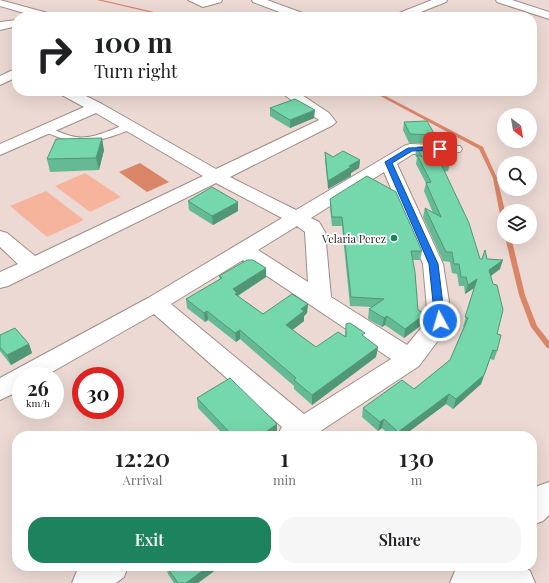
<!DOCTYPE html>
<html lang="en">
<head>
<meta charset="utf-8">
<style>
  :root { --surface:#fff; --page:#f6f6f6; --text:#202124; --muted:#757577; --accent:#1c835e }
  body { margin:0; font-family:"Playfair Display",serif; background:var(--page); color:var(--text); height:100vh; display:flex; flex-direction:column; font-size:15px; white-space:nowrap }
  * { box-sizing:border-box; margin:0 }
  p { font-size:13px; color:var(--muted) }
  .icon { flex:none; width:22px; height:22px; fill:none; stroke:currentColor; stroke-width:2; stroke-linecap:round; stroke-linejoin:round }
  .map { position:relative; flex:1; overflow:hidden }
  .side { position:absolute; left:12px; top:431px; width:525px; height:140px; display:flex; flex-direction:column; background:var(--surface); border-radius:16px; box-shadow:0 4px 16px #0002 }
  .side>* { flex:none }
  .hud { position:absolute; left:12px; top:12px; width:525px; height:84px; border-radius:16px; box-shadow:0 4px 16px #0002; background:#fff; color:var(--text); overflow:hidden }
  .needle { width:26px; rotate:149deg }
  .controls { position:absolute; left:497px; top:108px; display:grid; gap:8px }
  .controls a { display:grid; place-items:center; width:40px; height:40px; border-radius:50%; background:var(--surface); box-shadow:0 4px 16px #0002; font-size:20px }
  .speed { position:absolute; left:12px; top:367px; display:flex; gap:8px; font-size:20px; font-weight:700; text-align:center }
  .speed>* { display:grid; place-content:center; width:52px; height:52px; border-radius:50%; background:var(--surface); box-shadow:0 4px 16px #0002; line-height:1 }
  .speed small { font-size:10px; font-weight:400 }
  .speed .limit { border:6px solid #d22; background:#fff; color:#111 }
  .pin { position:absolute; display:grid; place-items:center; width:34px; height:34px; color:#fff; margin:-17px; border-radius:8px; box-shadow:0 2px 6px #0006 }
  .me { position:absolute; width:44px; margin:-22px; rotate:354deg; stroke-linejoin:round; filter:drop-shadow(0 0 3px #0008) }
  .turn { display:flex; align-items:center; gap:14px; height:84px; padding:0 16px; font-size:18px }
  .turn .icon { width:52px; height:52px; stroke-width:2.5 }
  .turn b { display:block; font-size:28px; line-height:34px }
  .eta { display:flex; justify-content:space-evenly; align-items:center; height:68px; text-align:center }
  .eta b { font-size:24px; font-weight:600; line-height:28px }
  .primary-button { display:flex; gap:8px; margin-top:auto; padding:8px 16px }
  .primary-button a { flex:1; height:46px; border-radius:16px; background:var(--accent); color:#fff; font-size:16px; font-weight:600; line-height:46px; text-align:center }
  .primary-button a+a { background:var(--page); color:var(--text) }
  .map>svg:first-child { display:block }
  .green { fill:#f7b49d }
  .water { fill:#da8568 }
  .lines { fill:none; stroke-linecap:round; stroke-linejoin:round }
  .stream { fill:#da8568; fill-rule:evenodd }
  .lane-casing { stroke:#9f8d87; stroke-width:2 }
  .street-casing { stroke:#9f8d87; stroke-width:2 }
  .lane { fill:#fff; fill-rule:evenodd }
  .street { fill:#fff; fill-rule:evenodd }
  .wall { fill:#65b994 }
  .shaded-wall { fill:#529678 }
  .building { fill:#75d7ac; stroke:#529678 }
  .route { fill:#1a73e8; stroke:#114b97 }
  .poi-dot { fill:#1c835e; stroke:#fff; stroke-width:1.5 }
  .labels { text-anchor:middle; dominant-baseline:central; stroke-width:3.5; stroke-linejoin:round; paint-order:stroke }
  .poi-label { font-size:11px; fill:#2c2523; stroke:#fff; text-anchor:end }
</style>
</head>
<body>
<div class="map">
<svg width="549" height="583" viewBox="0 0 549 583">
  <rect width="100%" height="100%" fill="#ecd9d3"/>
  <g class="green">
    <polygon points="85,173 121,197 90,212 55,186"/>
    <polygon points="46,191 84,220 47,237 10,206"/>
  </g>
  <polygon class="water" points="140,163 169,182 147,192 119,172"/>
  <g class="lines">
    <g class="stream">
      <polygon points="97,0 102,0 176,17 170,17"/>
      <polygon points="371,91 376,91 483,147 497,178 505,211 504,222 501,220 493,178 479,149"/>
      <polygon points="505,237 511,237 525,295 537,326 549,341 549,348 547,348 531,327 519,295"/>
    </g>
    <g class="lane-casing">
      <path id="lane" d="M131 123 135 126 134 128C107 139 83 148 55 136 50 134 44 132 41 129L45 126C54 129 62 134 71 136 93 142 111 128 131 123Z"/>
    </g>
    <g class="street-casing">
      <g id="street">
        <polygon points="0,0 55,15 57,17 38,17 0,6"/>
        <polygon points="188,0 222,0 221,2 203,7"/>
        <polygon points="252,0 267,0 308,15 310,17 293,17 253,2"/>
        <polygon points="432,0 447,0 446,2 408,17 392,17 394,15"/>
        <polygon points="496,0 512,0 549,12 549,19 497,2"/>
        <polygon points="17,20 17,26 0,30 0,22"/>
        <polygon points="17,68 17,77 0,85 0,76"/>
        <path d="M58 91H76L102 104 216 169 319 120 279 91H296L329 113 336 122 333 125 230 177 296 210 404 146 410 144 460 146 462 149 460 152 413 154 397 164 443 264 452 321 448 327 419 366 313 436H277L282 427 154 314 45 376H21V390L0 400V378L148 298 282 218 216 183 8 286 0 288V272L18 264 0 247V231L7 233 35 256 203 176 96 113 0 155V144L84 107 60 94ZM384 172 423 264 428 320 407 345 331 297 325 232 319 222 311 218ZM297 226 305 232 308 282 258 250ZM243 260 391 359 304 414 171 304Z"/>
        <polygon points="227,91 244,91 242,94 229,94"/>
        <polygon points="549,482 549,515 543,521 532,525 532,492 538,486"/>
        <polygon points="85,566 128,566 124,577 116,583 72,583 77,571"/>
        <polygon points="460,566 523,566 530,571 535,583 450,583 455,571"/>
      </g>
    </g>
    <use href="#lane" class="lane"/>
    <use href="#street" class="street"/>
  </g>
  <g class="wall">
    <polygon points="270,108 314,118 290,128 270,116"/>
    <polygon points="404,122 435,135 433,143 409,143 403,130"/>
    <polygon points="417,147 450,163 448,171 444,172 480,259 487,259 500,269 491,276 497,334 497,351 494,360 490,359 481,384 453,409 446,404 403,436 390,436 382,428 378,431 362,417 363,408 414,389 450,360 464,327 463,327 474,288 465,294 464,286 459,286 457,274 452,273 450,262 443,261 423,217 425,208 433,213 424,191 426,183 416,164 417,158 415,155"/>
    <polygon points="104,150 99,170 50,172 47,159"/>
    <polygon points="325,152 333,157 360,160 359,168 351,173 351,176 328,189 325,161"/>
    <polygon points="330,199 422,251 420,260 413,260 418,310 423,324 404,338 385,325 382,327 368,319 369,309 372,307 350,306 342,226 332,226 330,208"/>
    <polygon points="188,201 238,202 238,211 213,225 189,210"/>
    <polygon points="219,276 266,277 238,296 263,314 308,304 307,313 304,316 304,321 292,330 316,347 345,336 346,324 378,347 376,357 312,405 294,389 294,386 240,339 236,342 208,320 205,322 187,308 186,299 220,279"/>
    <polygon points="0,335 29,344 32,353 11,365 0,351"/>
    <polygon points="197,398 277,433 273,436 225,436 198,408"/>
    <polygon points="166,566 221,566 198,583 174,583 168,574"/>
  </g>
  <g class="shaded-wall">
    <polygon points="315,110 314,118 290,128 290,120"/>
    <polygon points="102,138 104,150 99,170 96,158"/>
    <polygon points="360,160 359,168 351,173 351,176 328,189 328,181 349,166"/>
    <polygon points="238,202 238,211 213,225 212,216"/>
    <polygon points="503,260 500,269 486,279 489,270"/>
    <polygon points="266,268 266,277 237,296 238,302 233,289"/>
    <polygon points="477,279 474,288 465,294 468,285"/>
    <polygon points="308,304 307,313 304,316 304,321 286,335 286,325 301,309"/>
    <polygon points="207,311 208,320 205,322 204,313"/>
    <polygon points="425,314 423,324 404,338 405,329"/>
    <polygon points="387,316 385,325 382,327 384,318"/>
    <polygon points="240,330 240,339 236,342 235,333"/>
    <polygon points="29,344 32,353 11,365 7,355"/>
    <polygon points="378,347 376,357 312,405 312,395"/>
    <polygon points="493,350 481,384 453,409 456,399"/>
    <polygon points="449,394 446,404 403,436 397,436 398,432"/>
    <polygon points="384,419 382,428 378,431 380,422"/>
    <polygon points="277,424 277,433 273,436 260,436"/>
    <polygon points="209,566 221,566 198,583 186,583"/>
  </g>
  <g class="building">
    <polygon points="295,99 315,110 290,120 270,108"/>
    <polygon points="427,121 435,135 410,134 404,122"/>
    <polygon points="102,138 96,158 47,159 56,139"/>
    <polygon points="441,146 450,163 436,163 442,166 469,223 480,259 482,259 485,250 487,259 503,260 489,270 493,284 497,285 503,310 497,334 501,335 497,351 493,350 484,375 456,399 449,394 398,432 384,419 380,422 363,408 402,380 414,389 450,360 468,318 465,317 477,279 468,285 466,277 461,277 459,264 454,264 452,252 446,252 425,208 441,217 426,183 431,182 417,155 422,157 417,147"/>
    <polygon points="343,151 360,160 349,166 351,167 328,181 325,152 333,157"/>
    <polygon points="367,176 396,192 422,251 411,251 415,272 418,310 425,314 405,329 387,316 384,318 369,309 384,299 351,297 342,217 332,217 330,199"/>
    <polygon points="212,187 238,202 212,216 188,201"/>
    <polygon points="247,260 253,260 266,268 233,289 237,293 235,294 263,314 292,294 308,304 301,309 304,311 286,325 316,347 338,332 346,337 346,324 350,323 365,333 362,335 378,347 312,395 294,380 296,378 240,330 235,333 207,311 204,313 186,299 222,278 219,276"/>
    <polygon points="15,328 29,344 7,355 0,347 0,335"/>
    <polygon points="230,378 277,424 260,436 233,436 197,398"/>
    <polygon points="166,566 209,566 186,583 178,583"/>
  </g>
  <polygon class="route" points="440,147 443,149 442,150 412,151 392,163 438,264 445,321 440,325 435,321 429,264 385,162 408,148"/>
  <circle class="poi-dot" cx="394" cy="238" r="4"/>
  <g class="labels">
    <g class="poi-label">
      <text x="386" y="238">Velaria Perez</text>
    </g>
  </g>
</svg>
<div class="controls">
<a><svg class="needle" viewBox="-14 -14 28 28"><path d="M0-13l5 13h-10z" fill="#e53935"/><path d="M0 13l5-13h-10z" fill="#757577"/></svg></a>
<a><svg class="icon" aria-label="search" viewBox="0 0 24 24"><circle cx="10" cy="10" r="6"/><path d="M15 15l6 6"/></svg></a>
<a><svg class="icon" aria-label="layers" viewBox="0 0 24 24"><path d="M12 4l9 5-9 5-9-5zM3 14l9 5 9-5"/></svg></a>
</div>
<div class="speed"><div>26<small>km/h</small></div><div class="limit">30</div></div>
<div class="pin" style="left:440px;top:149px;background:#d93025"><svg class="icon" aria-label="arrive" viewBox="0 0 24 24"><path d="M6 21V4h12l-3 4 3 4H6"/></svg></div>
<svg class="me" style="left:440px;top:321px" viewBox="-20 -20 40 40"><circle r="17" fill="#1a73e8" stroke="#fff" stroke-width="3"/><path d="M0-11L8 9 0 5-8 9z" fill="#fff"/></svg>
<div class="hud">
<div class="turn"><svg class="icon" aria-label="right" viewBox="0 0 24 24"><path d="M7 20v-9h11M14 6l5 5-5 5"/></svg><div><b>100 m</b>Turn right</div></div>
</div>
<section class="side">
<div class="eta">
<div><b>12:20</b><p>Arrival</p></div>
<div><b>1</b><p>min</p></div>
<div><b>130</b><p>m</p></div>
</div>
<div class="primary-button"><a>Exit</a><a>Share</a></div>
</section>
</div>
</body>
</html>
